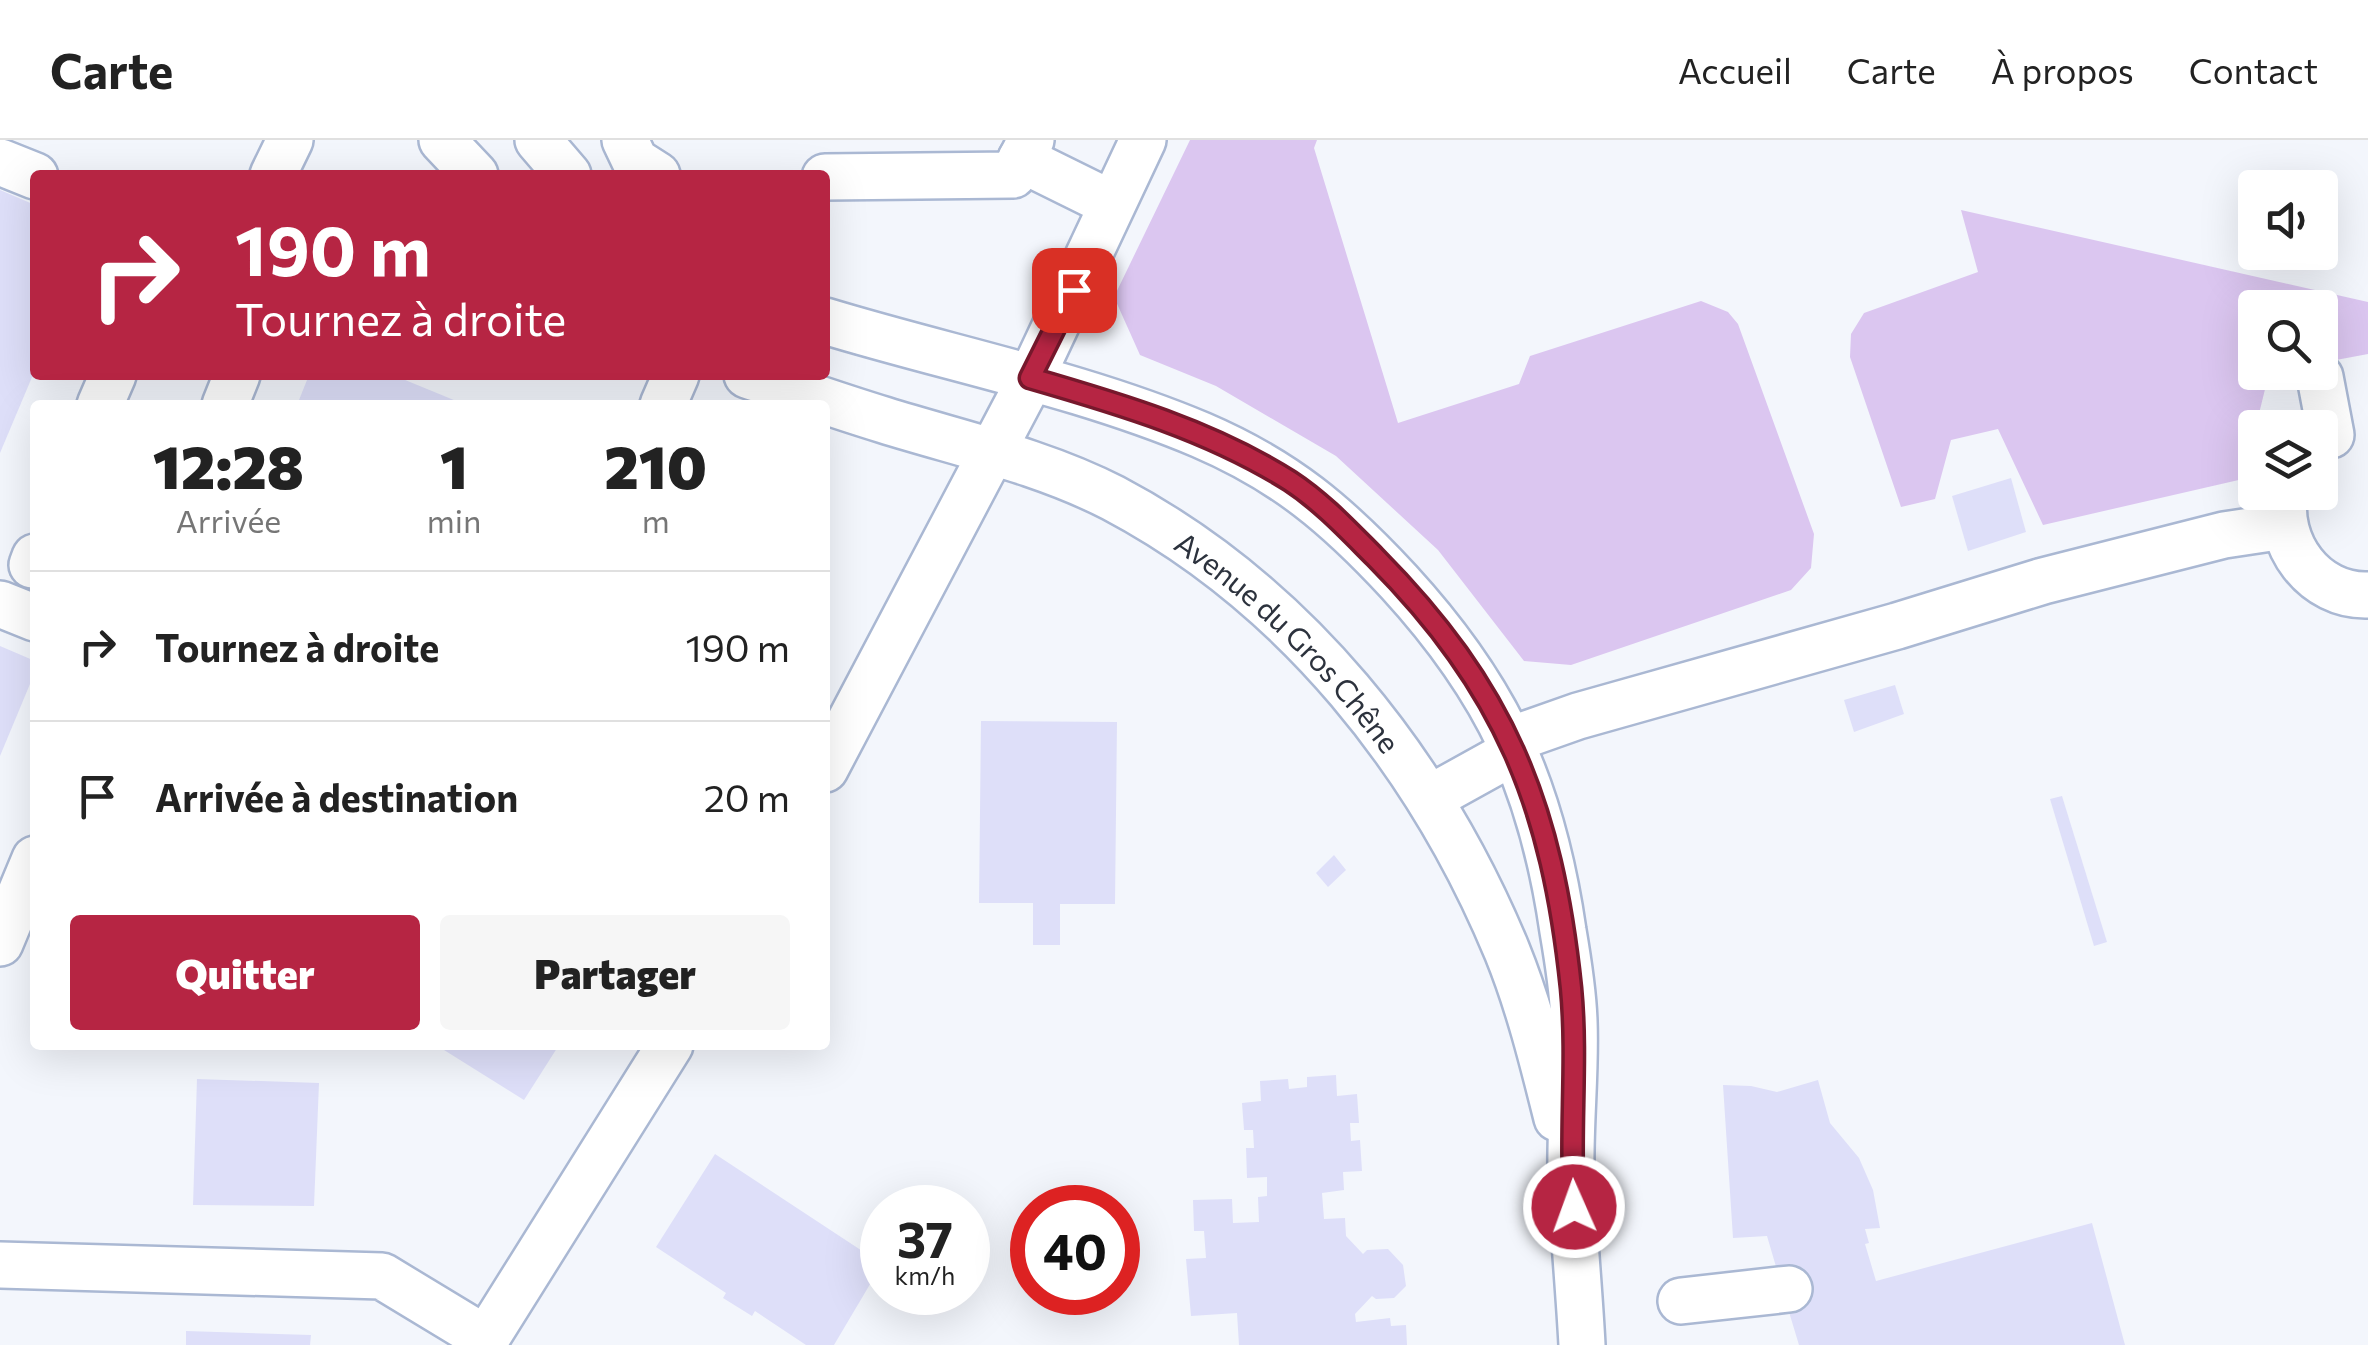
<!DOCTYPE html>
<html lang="fr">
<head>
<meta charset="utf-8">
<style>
  :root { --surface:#fff; --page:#f6f6f6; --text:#222; --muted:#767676; --line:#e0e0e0; --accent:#b62543 }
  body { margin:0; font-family:Commissioner,sans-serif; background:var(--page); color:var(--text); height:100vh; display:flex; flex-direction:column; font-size:38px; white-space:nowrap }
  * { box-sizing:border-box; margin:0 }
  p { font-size:32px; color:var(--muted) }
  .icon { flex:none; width:55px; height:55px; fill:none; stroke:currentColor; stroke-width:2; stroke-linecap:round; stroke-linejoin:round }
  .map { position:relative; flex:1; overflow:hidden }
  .panel { position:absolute; left:30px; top:260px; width:800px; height:650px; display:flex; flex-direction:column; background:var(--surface); border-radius:10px; box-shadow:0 10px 40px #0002 }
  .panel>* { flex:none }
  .banner { position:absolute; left:30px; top:30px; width:800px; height:210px; border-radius:10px; box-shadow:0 10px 40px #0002; background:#b62543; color:#fff; overflow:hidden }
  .buttons { position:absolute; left:2238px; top:30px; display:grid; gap:20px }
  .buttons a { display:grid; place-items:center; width:100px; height:100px; border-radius:10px; background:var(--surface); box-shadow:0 10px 40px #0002; font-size:50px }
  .speed { position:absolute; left:860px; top:1045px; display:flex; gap:20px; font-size:50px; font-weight:700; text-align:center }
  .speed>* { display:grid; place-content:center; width:130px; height:130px; border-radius:50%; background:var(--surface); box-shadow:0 10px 40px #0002; line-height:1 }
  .speed small { font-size:25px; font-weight:400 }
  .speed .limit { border:15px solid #d22; background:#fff; color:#111 }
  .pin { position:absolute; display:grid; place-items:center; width:85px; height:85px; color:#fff; margin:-42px; border-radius:20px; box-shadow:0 5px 15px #0006 }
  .me { position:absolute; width:110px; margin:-55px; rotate:358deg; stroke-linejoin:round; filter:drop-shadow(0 0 8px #0008) }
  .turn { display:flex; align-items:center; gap:35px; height:210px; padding:0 40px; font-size:45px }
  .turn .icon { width:130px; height:130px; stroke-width:2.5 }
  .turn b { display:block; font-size:70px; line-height:85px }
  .eta { display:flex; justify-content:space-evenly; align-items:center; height:170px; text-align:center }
  .eta b { font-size:60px; font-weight:800; line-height:70px }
  .button { display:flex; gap:20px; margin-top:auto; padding:20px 40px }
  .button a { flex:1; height:115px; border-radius:10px; background:var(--accent); color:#fff; font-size:40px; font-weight:800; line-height:115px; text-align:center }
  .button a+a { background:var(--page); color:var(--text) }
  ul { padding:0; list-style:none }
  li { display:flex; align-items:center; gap:30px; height:150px; padding:0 40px; border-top:2px solid var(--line) }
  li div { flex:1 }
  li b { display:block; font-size:38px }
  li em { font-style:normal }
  header { display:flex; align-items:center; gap:60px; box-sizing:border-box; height:140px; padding:0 50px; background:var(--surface); border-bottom:2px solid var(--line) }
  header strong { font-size:48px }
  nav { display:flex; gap:55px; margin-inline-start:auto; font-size:35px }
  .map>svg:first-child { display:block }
  .green { fill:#dbc6f0 }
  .building { fill:#dedff9 }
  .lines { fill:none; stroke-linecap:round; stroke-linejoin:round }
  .minor-casing { stroke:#aab8d3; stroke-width:50 }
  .minor { stroke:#fff; stroke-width:45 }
  .route-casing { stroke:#76182c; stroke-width:25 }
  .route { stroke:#b62543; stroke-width:18 }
  .labels { text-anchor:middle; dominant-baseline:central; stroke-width:8; stroke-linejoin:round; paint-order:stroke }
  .street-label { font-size:30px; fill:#2c323d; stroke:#f3f6fc }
</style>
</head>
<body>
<header>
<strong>Carte</strong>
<nav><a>Accueil</a><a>Carte</a><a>À propos</a><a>Contact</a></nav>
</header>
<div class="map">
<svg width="2368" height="1205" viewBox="0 0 2368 1205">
  <rect width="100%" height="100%" fill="#f3f6fc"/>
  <g class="green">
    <polygon points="1190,0 1317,0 1314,8 1398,283 1519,244 1530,216 1701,161 1728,172 1738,184 1814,394 1811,428 1791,450 1571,525 1524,521 1438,410 1336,316 1216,246 1140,215 1114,157"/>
    <polygon points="1961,70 2368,162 2368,214 2320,223 2320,168 2255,168 2255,232 2269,233 2243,339 2043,385 1998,289 1951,300 1935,359 1901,367 1850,217 1851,194 1864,173 1978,132"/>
  </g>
  <g class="building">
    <polygon points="0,50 35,65 35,230 0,313"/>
    <polygon points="309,235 393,235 466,265 297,265"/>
    <polygon points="2011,338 2026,392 1968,411 1952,356"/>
    <polygon points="0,506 35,521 35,532 0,616"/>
    <polygon points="1895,545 1904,574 1854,592 1844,560"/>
    <polygon points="981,581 1117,582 1115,764 1060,764 1060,805 1033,805 1033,763 979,763"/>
    <polygon points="2062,656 2107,802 2094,806 2050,659"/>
    <polygon points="1334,715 1346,730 1328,747 1316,733"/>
    <polygon points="436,905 559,905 524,960"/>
    <polygon points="1336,935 1337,956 1357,954 1359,983 1350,983 1351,1001 1360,1000 1362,1031 1343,1032 1344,1050 1322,1053 1324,1079 1345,1078 1346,1096 1363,1114 1367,1110 1388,1109 1403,1125 1406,1146 1394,1158 1376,1159 1372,1156 1355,1174 1356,1182 1390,1178 1391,1186 1406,1185 1407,1205 1239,1205 1237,1173 1191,1176 1186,1119 1206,1118 1204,1091 1194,1091 1193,1060 1232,1059 1233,1083 1259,1082 1258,1057 1267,1056 1267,1037 1247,1038 1246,1008 1254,1008 1253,990 1244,990 1242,963 1261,961 1260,941 1288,939 1289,949 1307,947 1307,937"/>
    <polygon points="197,939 319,943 314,1066 193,1065"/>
    <polygon points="1818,940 1830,983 1859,1018 1873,1050 1880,1088 1865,1089 1869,1103 1865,1104 1876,1141 2092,1083 2125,1205 1799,1205 1789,1172 1795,1170 1783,1128 1777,1130 1767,1096 1733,1098 1723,945 1751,946 1777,952"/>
    <polygon points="715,1014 882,1124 834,1205 806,1205 755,1171 752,1176 723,1158 726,1153 656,1107"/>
    <polygon points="186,1191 311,1195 310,1205 186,1205"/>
  </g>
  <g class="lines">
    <g class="minor-casing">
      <g id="minor">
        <polyline points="442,0 475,35"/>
        <polyline points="538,0 568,35"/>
        <polyline points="625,0 635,21 657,35"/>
        <polyline points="1021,19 1112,64"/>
        <polyline points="0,22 35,36"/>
        <polyline points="273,35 290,0"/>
        <polyline points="825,37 1013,35 1031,0"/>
        <path d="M825 181C950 219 1080 244 1201 295 1285 331 1337 375 1399 442 1498 550 1542 646 1563 791 1568 820 1573 851 1574 881 1576 931 1570 981 1571 1032 1573 1089 1579 1147 1582 1205"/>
        <path id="s1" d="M747 235C793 250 838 266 884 280 961 304 1041 321 1113 358 1295 454 1429 623 1507 811 1529 865 1543 922 1557 978"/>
        <polyline points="2320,237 2331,295"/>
        <polyline points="100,265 113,235"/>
        <polyline points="225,265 237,235"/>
        <polyline points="663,265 676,235"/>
        <path d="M2285 352C2275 403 2314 457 2368 455"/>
        <polyline points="32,425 35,417"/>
        <polyline points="0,464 35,478"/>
        <polyline points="1510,600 1578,576 1897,486 2043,441 2224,395 2284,386"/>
        <polyline points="825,629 1031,238 1143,0"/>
        <polyline points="1430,658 1515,611"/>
        <polyline points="0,803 35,719"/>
        <polyline points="0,1125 382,1136 486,1199"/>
        <polyline points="1681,1161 1789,1149"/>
        <polyline points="482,1205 670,905"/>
      </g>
    </g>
    <use href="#minor" class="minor"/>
  </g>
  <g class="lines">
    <g class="route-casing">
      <path id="route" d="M1074 150 1030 238C1120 264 1211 291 1290 341 1322 362 1348 390 1375 417 1505 548 1552 665 1571 848 1578 920 1569 994 1574 1067"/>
    </g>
    <use href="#route" class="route"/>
  </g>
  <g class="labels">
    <g class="street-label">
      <text stroke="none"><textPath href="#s1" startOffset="615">Avenue du Gros Chêne</textPath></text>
    </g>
  </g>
</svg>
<div class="buttons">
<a><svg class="icon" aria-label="sound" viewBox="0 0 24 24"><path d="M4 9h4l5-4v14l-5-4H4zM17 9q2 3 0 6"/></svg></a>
<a><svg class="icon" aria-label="search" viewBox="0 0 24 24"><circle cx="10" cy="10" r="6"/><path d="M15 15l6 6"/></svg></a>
<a><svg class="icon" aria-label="layers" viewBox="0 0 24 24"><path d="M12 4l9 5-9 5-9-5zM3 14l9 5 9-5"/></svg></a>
</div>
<div class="speed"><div>37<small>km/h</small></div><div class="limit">40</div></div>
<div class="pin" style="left:1074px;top:150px;background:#d93025"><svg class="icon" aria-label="arrive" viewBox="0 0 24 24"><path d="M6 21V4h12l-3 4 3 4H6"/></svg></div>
<svg class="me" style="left:1574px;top:1067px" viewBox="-20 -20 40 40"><circle r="17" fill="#b62543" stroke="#fff" stroke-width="3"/><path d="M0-11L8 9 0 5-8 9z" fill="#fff"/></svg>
<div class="banner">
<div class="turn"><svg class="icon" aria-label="right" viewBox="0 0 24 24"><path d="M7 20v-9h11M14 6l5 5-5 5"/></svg><div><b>190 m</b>Tournez à droite</div></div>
</div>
<section class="panel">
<div class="eta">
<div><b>12:28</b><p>Arrivée</p></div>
<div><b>1</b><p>min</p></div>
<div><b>210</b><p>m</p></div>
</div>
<ul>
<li><svg class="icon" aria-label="right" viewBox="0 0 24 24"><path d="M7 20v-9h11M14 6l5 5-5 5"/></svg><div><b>Tournez à droite</b></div><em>190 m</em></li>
<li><svg class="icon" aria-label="arrive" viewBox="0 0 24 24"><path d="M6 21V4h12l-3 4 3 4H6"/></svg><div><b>Arrivée à destination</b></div><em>20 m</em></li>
</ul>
<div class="button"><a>Quitter</a><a>Partager</a></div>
</section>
</div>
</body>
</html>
